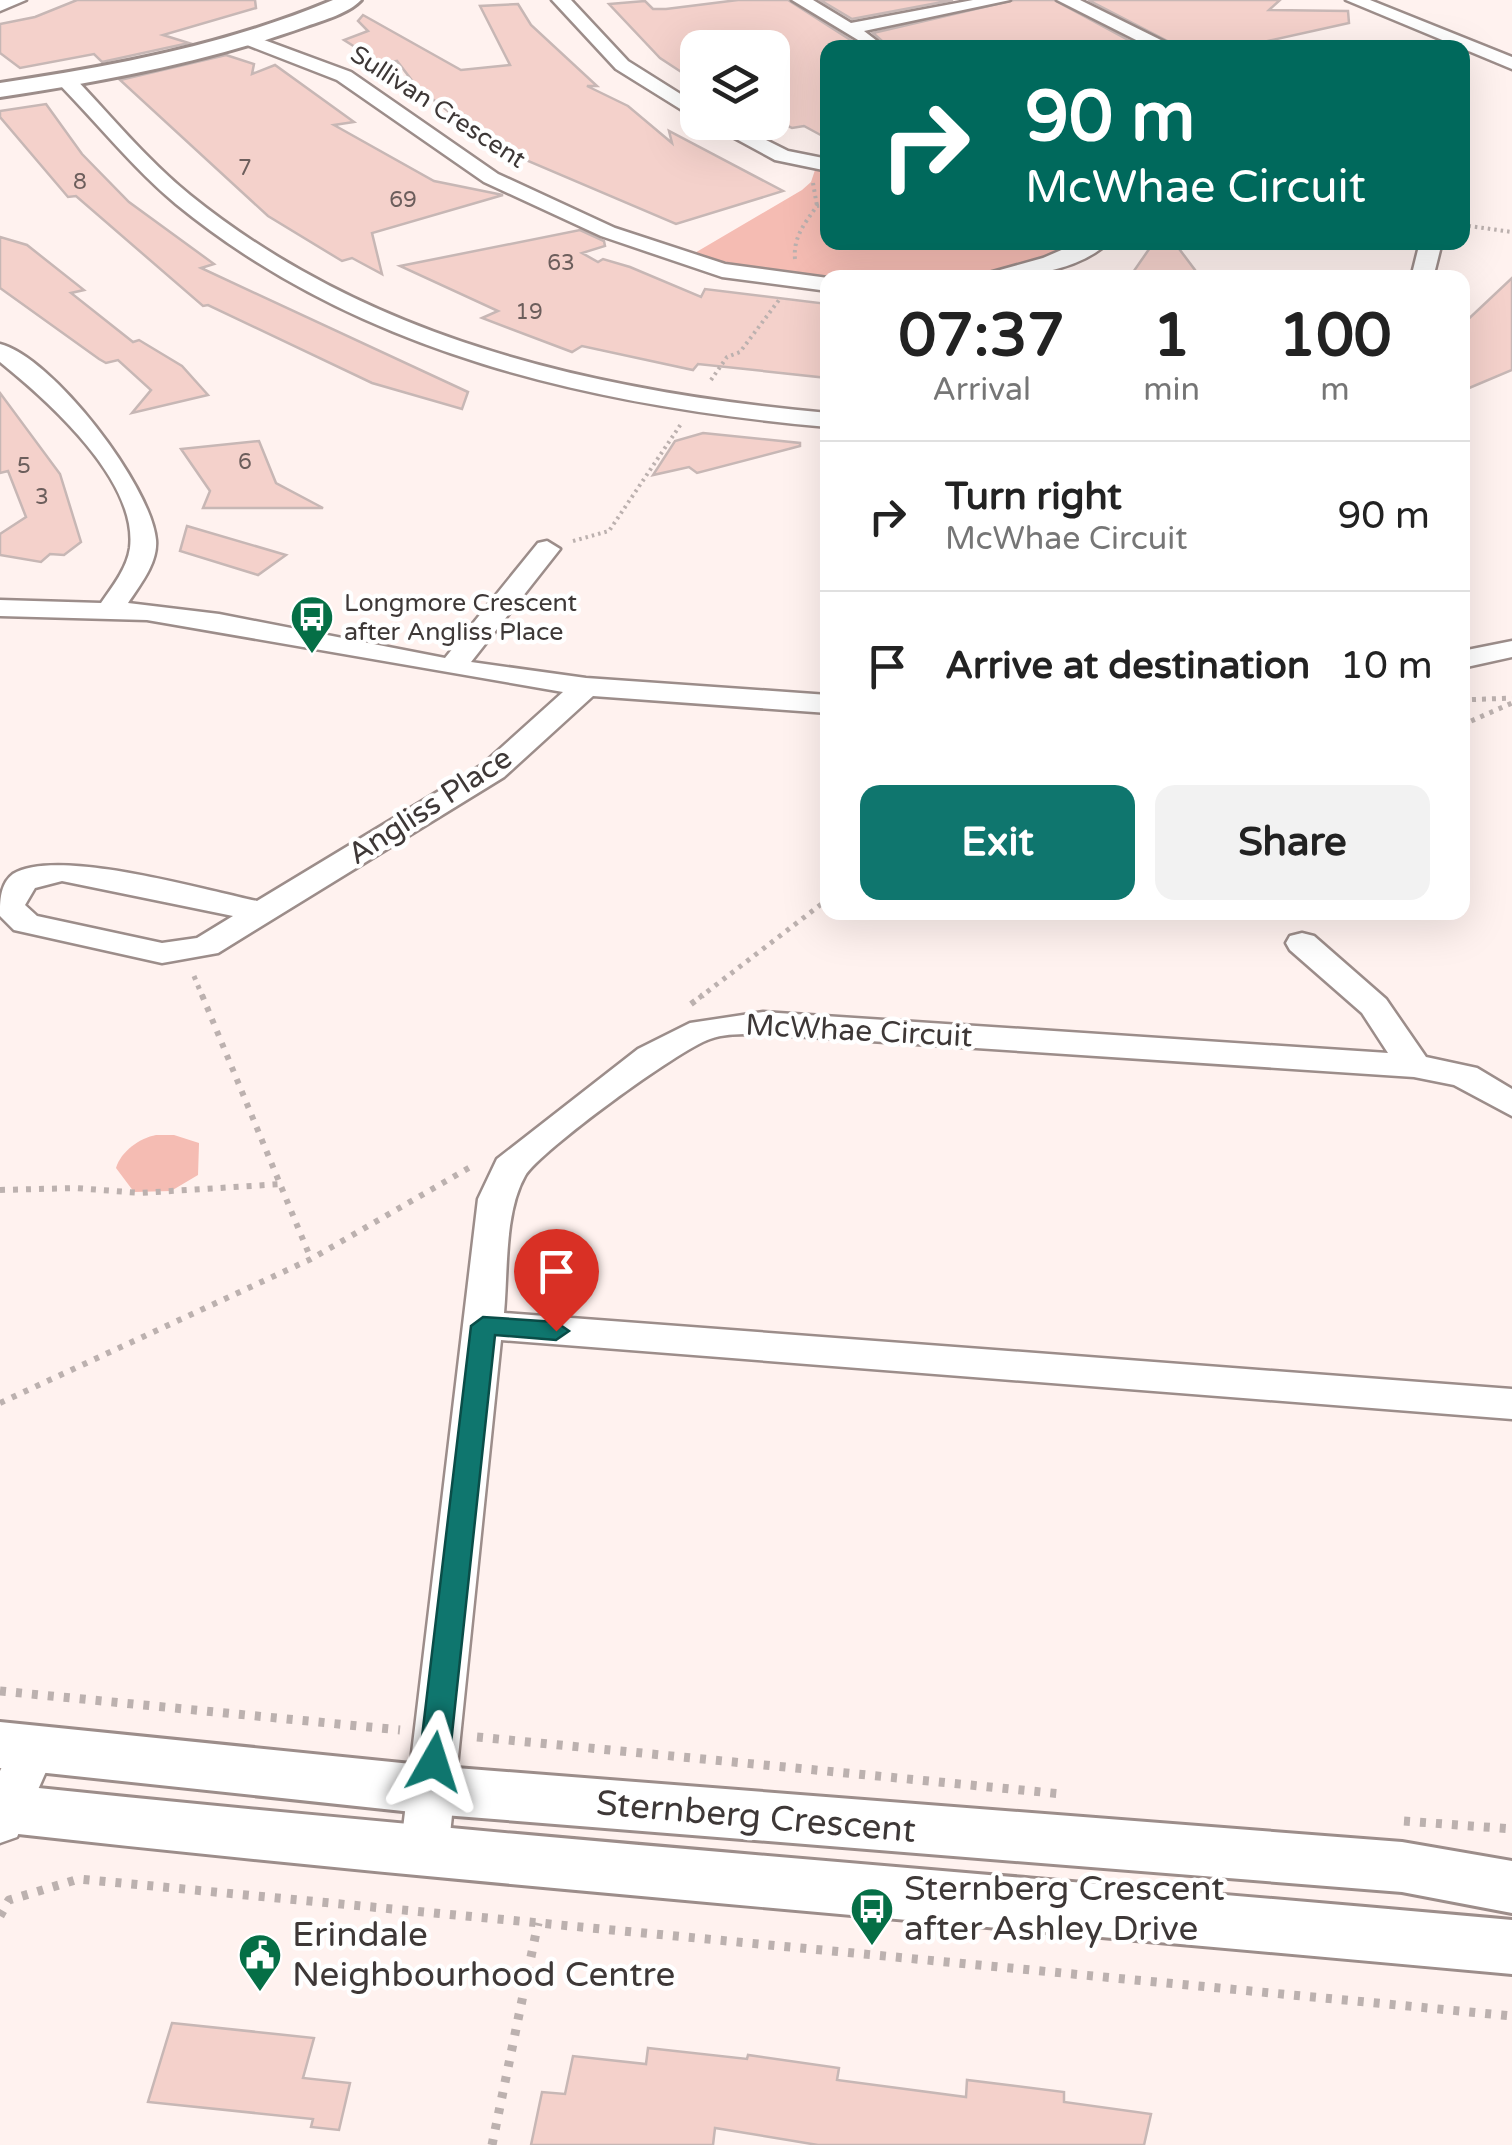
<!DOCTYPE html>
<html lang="en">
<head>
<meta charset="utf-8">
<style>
  :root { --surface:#fff; --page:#f2f2f2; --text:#222; --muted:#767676; --line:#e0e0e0; --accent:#0f766e }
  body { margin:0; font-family:"Varela Round",sans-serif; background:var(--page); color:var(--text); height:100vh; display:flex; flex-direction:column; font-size:38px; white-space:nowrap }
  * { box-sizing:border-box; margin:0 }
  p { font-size:32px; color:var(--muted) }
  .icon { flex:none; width:55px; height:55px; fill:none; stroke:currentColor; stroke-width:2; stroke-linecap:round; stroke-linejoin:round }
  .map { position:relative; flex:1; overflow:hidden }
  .details { position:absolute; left:820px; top:270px; width:650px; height:650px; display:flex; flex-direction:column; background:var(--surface); border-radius:20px; box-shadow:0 10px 40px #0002 }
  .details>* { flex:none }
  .top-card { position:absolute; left:820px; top:40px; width:650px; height:210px; border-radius:20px; box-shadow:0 10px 40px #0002; background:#00695c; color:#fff; overflow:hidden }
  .fabs { position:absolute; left:680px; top:30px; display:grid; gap:20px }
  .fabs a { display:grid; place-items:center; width:110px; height:110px; border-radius:20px; background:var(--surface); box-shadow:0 10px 40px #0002; font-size:50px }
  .pin { position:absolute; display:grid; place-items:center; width:85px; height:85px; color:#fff; margin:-102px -42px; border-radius:50% 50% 50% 0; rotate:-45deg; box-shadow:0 0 10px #0007 }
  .pin .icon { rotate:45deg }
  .me { position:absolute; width:110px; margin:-55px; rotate:6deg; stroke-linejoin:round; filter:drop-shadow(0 0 8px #0008) }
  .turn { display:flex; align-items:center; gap:35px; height:210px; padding:0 40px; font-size:45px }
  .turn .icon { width:130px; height:130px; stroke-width:2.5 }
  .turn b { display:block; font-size:70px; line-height:85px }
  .eta { display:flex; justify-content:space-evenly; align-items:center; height:170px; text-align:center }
  .eta b { font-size:60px; font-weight:800; line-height:70px }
  .button { display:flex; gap:20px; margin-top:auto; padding:20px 40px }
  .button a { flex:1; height:115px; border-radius:20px; background:var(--accent); color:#fff; font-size:40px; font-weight:800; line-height:115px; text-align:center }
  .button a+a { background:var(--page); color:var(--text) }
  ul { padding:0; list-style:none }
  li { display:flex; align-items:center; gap:30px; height:150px; padding:0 40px; border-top:2px solid var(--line) }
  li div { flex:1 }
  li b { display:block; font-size:38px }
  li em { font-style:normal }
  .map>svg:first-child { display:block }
  .green { fill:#f5bcb3 }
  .building { fill:#f4d1cb; stroke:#c7b7b5; stroke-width:2.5 }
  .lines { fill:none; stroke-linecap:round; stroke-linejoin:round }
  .minor-casing { stroke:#9c8d8a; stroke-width:5 }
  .tertiary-casing { stroke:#9c8d8a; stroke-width:6 }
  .path-far3 { stroke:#bcb1af; stroke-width:4; stroke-dasharray:2.5 4; stroke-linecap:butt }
  .path-far2 { stroke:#bcb1af; stroke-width:5; stroke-dasharray:4 6; stroke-linecap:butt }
  .path-far1 { stroke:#bcb1af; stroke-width:6; stroke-dasharray:5 8; stroke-linecap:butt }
  .path { stroke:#bcb1af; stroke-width:9; stroke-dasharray:6 10; stroke-linecap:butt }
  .minor { fill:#fff; fill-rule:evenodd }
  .tertiary { fill:#fff; fill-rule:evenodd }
  .route { fill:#0f766e; stroke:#0a4d48; stroke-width:2.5 }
  .labels { text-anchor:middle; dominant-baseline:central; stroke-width:9; stroke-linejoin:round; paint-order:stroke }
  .far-number-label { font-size:22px; fill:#6c5e5c }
  .far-street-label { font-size:25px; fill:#3e3837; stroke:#fff }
  .far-poi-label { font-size:25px; fill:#3e3837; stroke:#fff; text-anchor:start }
  .street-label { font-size:30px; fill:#3e3837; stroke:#fff }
  .near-street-label { font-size:35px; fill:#3e3837; stroke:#fff }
  .near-poi-label { font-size:35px; fill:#3e3837; stroke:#fff; text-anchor:start }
</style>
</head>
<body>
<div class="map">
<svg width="1512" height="2145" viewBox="0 0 1512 2145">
  <rect width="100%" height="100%" fill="#fff2ef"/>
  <g class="green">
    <path d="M816 167H827L828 242 1077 243C962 297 812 285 693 254L802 190 811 182Z"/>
    <path d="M156 1135H174L199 1143 198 1175 171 1191 134 1192 116 1168C121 1151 140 1138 156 1135Z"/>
  </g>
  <g class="building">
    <polygon points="77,0 255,0 256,8 163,35 189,43 102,62 94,54 20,68 0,53 0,24 35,17"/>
    <polygon points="738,0 788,0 863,48 828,48 828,139 804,126 792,128 772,119 772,48 698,48 698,83 660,58 609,4 645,1 653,9 666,9"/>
    <polygon points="820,0 953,0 852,19"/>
    <polygon points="1014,0 1054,0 1143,48 873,48 881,40 873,33"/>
    <polygon points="1088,0 1280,0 1269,10 1348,11 1349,23 1236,48 1181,48"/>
    <polygon points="518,4 531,25 597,86 587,86 628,106 672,143 669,131 783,191 676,224 493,146 417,87 397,61 382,64 344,40 368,31 358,21 363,15 461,70 510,65 480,6"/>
    <polygon points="226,55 254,64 252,74 275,65 354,122 334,125 434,181 503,195 372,233 382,274 352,258 342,261 268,216 120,80"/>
    <polygon points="46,104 82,154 129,202 214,264 201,268 468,392 462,409 372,383 208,305 203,306 76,196 68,197 0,117 0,111"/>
    <polygon points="580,230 604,241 605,246 582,253 598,262 603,259 630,267 701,297 705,289 828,304 828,378 698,364 693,370 582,346 572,352 482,318 498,311 400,266"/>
    <polygon points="0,237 27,245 84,290 71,293 133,342 139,340 182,366 208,395 132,413 151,390 118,360 106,363 99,359 0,288"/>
    <polygon points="1154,242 1174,242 1198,274 1129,278"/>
    <polygon points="1512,278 1512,370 1462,391 1462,325"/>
    <polygon points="0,393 60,474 81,542 64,555 50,554 41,562 0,555 0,534 26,517 8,471 0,473"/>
    <polygon points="703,433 800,443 800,446 697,473 689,467 653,475 675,441"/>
    <polygon points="259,441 276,483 323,508 203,508 210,491 181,449"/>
    <polygon points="187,526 286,555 258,575 180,551"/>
    <polygon points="172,2023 314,2038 303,2078 350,2083 339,2130 311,2127 313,2119 148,2102"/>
    <polygon points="648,2048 747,2059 748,2055 839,2068 837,2080 966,2097 967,2080 1064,2092 1064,2102 1151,2114 1144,2145 818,2145 715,2128 713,2145 531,2145 542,2092 565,2094 573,2056 646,2064"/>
  </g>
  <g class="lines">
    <g class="minor-casing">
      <g id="minor">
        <polygon points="0,0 26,0 0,11"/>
        <polygon points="552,0 571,0 628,61 698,105 698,120 616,69"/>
        <polygon points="792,0 813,0 851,23 973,0 1010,0 864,31 877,41 868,46"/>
        <polygon points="1057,0 1080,0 1177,48 1152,48"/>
        <polygon points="1346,0 1370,0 1512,57 1512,69"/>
        <polygon points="248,34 351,72 498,174 615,228 725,264 828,278 828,291 722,277 601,236 484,182 337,80 242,43 239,39"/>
        <path d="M59 76H73C111 116 147 160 190 195 372 342 600 392 828 413V427C596 406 360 355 176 204 133 168 98 124 59 84Z"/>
        <polygon points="705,122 730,122 788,151 828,159 828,171 775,160"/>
        <path d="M1080 242H1109C1075 274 1015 278 971 278L1043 258Z"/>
        <polygon points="1420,242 1442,242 1433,278 1411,278"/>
        <path d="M0 344C52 357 151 485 156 540 158 563 140 585 128 603L219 614 445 658 538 543 547 541 560 549 471 662 586 678 828 695V713L593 696 504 777 218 953 162 963 14 930 0 916C0 901 0 884 13 874 57 847 204 890 257 901L482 765 563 692 147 620 0 616V600L101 603C113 586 127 568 130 548 138 480 47 400 0 362ZM62 881 233 916 197 938 162 943 37 916 25 905 35 888Z"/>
        <polygon points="1512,641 1512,657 1462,668 1462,651"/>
        <path d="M1302 933 1314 936 1386 999 1426 1057 1477 1068 1512 1089V1116L1454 1085 1414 1077 763 1034C745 1034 726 1033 710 1039 678 1050 541 1150 525 1176 504 1213 508 1272 504 1313L1512 1389V1419L501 1340 448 1854 441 1869 424 1875 407 1869 400 1854 478 1199 497 1159 638 1049 690 1023 763 1012 1388 1053 1362 1013 1290 950 1286 943 1290 936Z"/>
        <polygon points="33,1730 49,1735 56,1749 17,1837 0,1843 0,1771 17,1735"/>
      </g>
    </g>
    <g class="tertiary-casing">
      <g id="tertiary">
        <path d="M333 0H361C349 13 324 20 307 26 207 62 104 81 0 97V83C114 66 226 45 333 0Z"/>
        <polygon points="0,1722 431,1766 1402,1842 1512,1861 1512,1913 1402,1892 431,1814 0,1768"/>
        <path d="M0 1784C503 1837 1008 1875 1512 1920V1974C1008 1927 503 1888 0 1832Z"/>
      </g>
    </g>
    <g class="path-far3">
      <polyline points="813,183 817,206"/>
      <polyline points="1462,225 1512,232"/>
      <path d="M795 259C793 237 805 223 817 206L828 205"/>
      <polyline points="711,380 727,357 740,352 779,300"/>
      <polyline points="573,541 609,531 681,424"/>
    </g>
    <g class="path-far2">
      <polyline points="1462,700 1512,698"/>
      <polyline points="1462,725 1512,703"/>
      <polyline points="194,976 203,998"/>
      <polyline points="699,998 828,899"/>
    </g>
    <g class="path-far1">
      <polyline points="202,995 311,1259"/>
      <polyline points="691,1004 703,995"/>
      <polyline points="0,1190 76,1188 140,1193 282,1184"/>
      <polyline points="0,1403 311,1259 472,1166"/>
    </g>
    <g class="path">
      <polyline points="0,1691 400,1730"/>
      <polyline points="477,1737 1062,1794"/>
      <polyline points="1404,1821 1512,1829"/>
      <polyline points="0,1916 9,1900 79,1879 1512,2016"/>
      <polyline points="492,2145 538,1923"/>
    </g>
    <use href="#minor" class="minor"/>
    <use href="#tertiary" class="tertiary"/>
  </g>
  <polygon class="route" points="483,1317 556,1322 569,1331 556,1340 495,1335 449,1762 444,1770 434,1774 423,1770 419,1762 471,1326"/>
  <defs>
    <g id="bus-pin" transform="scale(2.25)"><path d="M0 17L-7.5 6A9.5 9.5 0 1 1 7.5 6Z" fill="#056f46" stroke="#fff"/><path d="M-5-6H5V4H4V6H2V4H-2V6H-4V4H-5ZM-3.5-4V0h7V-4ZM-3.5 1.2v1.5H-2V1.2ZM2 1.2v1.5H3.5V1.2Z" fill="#fff"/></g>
    <g id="civic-pin" transform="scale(2.25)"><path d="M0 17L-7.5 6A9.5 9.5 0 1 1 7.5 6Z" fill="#056f46" stroke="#fff"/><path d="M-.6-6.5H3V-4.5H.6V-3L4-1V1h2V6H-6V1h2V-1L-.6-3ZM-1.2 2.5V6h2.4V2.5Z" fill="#fff"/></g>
  </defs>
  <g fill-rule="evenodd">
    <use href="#bus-pin" x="312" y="617"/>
    <use href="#bus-pin" x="872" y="1909"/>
    <use href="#civic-pin" x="260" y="1955"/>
  </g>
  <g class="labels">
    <g class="far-number-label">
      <text x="245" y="168">7</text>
      <text x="80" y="182">8</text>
      <text x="403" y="200">69</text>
      <text x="561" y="263">63</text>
      <text x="529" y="312">19</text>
      <text x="245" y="462">6</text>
      <text x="24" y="466">5</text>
      <text x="42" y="497">3</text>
    </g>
    <g class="far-street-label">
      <text transform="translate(438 107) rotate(33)">Sullivan Crescent</text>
    </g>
    <g class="far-poi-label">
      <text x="344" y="603">Longmore Crescent<tspan x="344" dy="29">after Angliss Place</tspan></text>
    </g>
    <g class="street-label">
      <text transform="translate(430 806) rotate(-33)">Angliss Place</text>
      <text transform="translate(859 1031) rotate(3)">McWhae Circuit</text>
    </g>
    <g class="near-street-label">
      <text transform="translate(756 1817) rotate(5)">Sternberg Crescent</text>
    </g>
    <g class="near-poi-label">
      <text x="904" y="1889">Sternberg Crescent<tspan x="904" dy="40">after Ashley Drive</tspan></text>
      <text x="292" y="1935">Erindale<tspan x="292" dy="40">Neighbourhood Centre</tspan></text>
    </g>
  </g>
</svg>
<div class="fabs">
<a><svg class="icon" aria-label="layers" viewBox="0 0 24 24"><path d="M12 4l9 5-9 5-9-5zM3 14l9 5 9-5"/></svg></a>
</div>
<div class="pin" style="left:556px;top:1331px;background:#d93025"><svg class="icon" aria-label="arrive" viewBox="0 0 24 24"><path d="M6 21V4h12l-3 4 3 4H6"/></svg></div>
<svg class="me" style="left:434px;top:1762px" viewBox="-20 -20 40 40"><path d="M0-17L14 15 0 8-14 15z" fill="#0f766e" stroke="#fff" stroke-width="4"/></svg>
<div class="top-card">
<div class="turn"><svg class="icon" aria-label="right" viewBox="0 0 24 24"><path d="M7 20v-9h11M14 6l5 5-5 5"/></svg><div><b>90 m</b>McWhae Circuit</div></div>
</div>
<section class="details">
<div class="eta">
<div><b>07:37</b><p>Arrival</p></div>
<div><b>1</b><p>min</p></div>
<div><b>100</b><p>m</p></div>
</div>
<ul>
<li><svg class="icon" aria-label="right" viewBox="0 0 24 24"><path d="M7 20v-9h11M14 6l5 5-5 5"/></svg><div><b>Turn right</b><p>McWhae Circuit</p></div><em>90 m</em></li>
<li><svg class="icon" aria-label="arrive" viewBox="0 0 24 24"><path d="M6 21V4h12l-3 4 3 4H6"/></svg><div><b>Arrive at destination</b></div><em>10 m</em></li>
</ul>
<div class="button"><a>Exit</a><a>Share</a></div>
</section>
</div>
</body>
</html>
